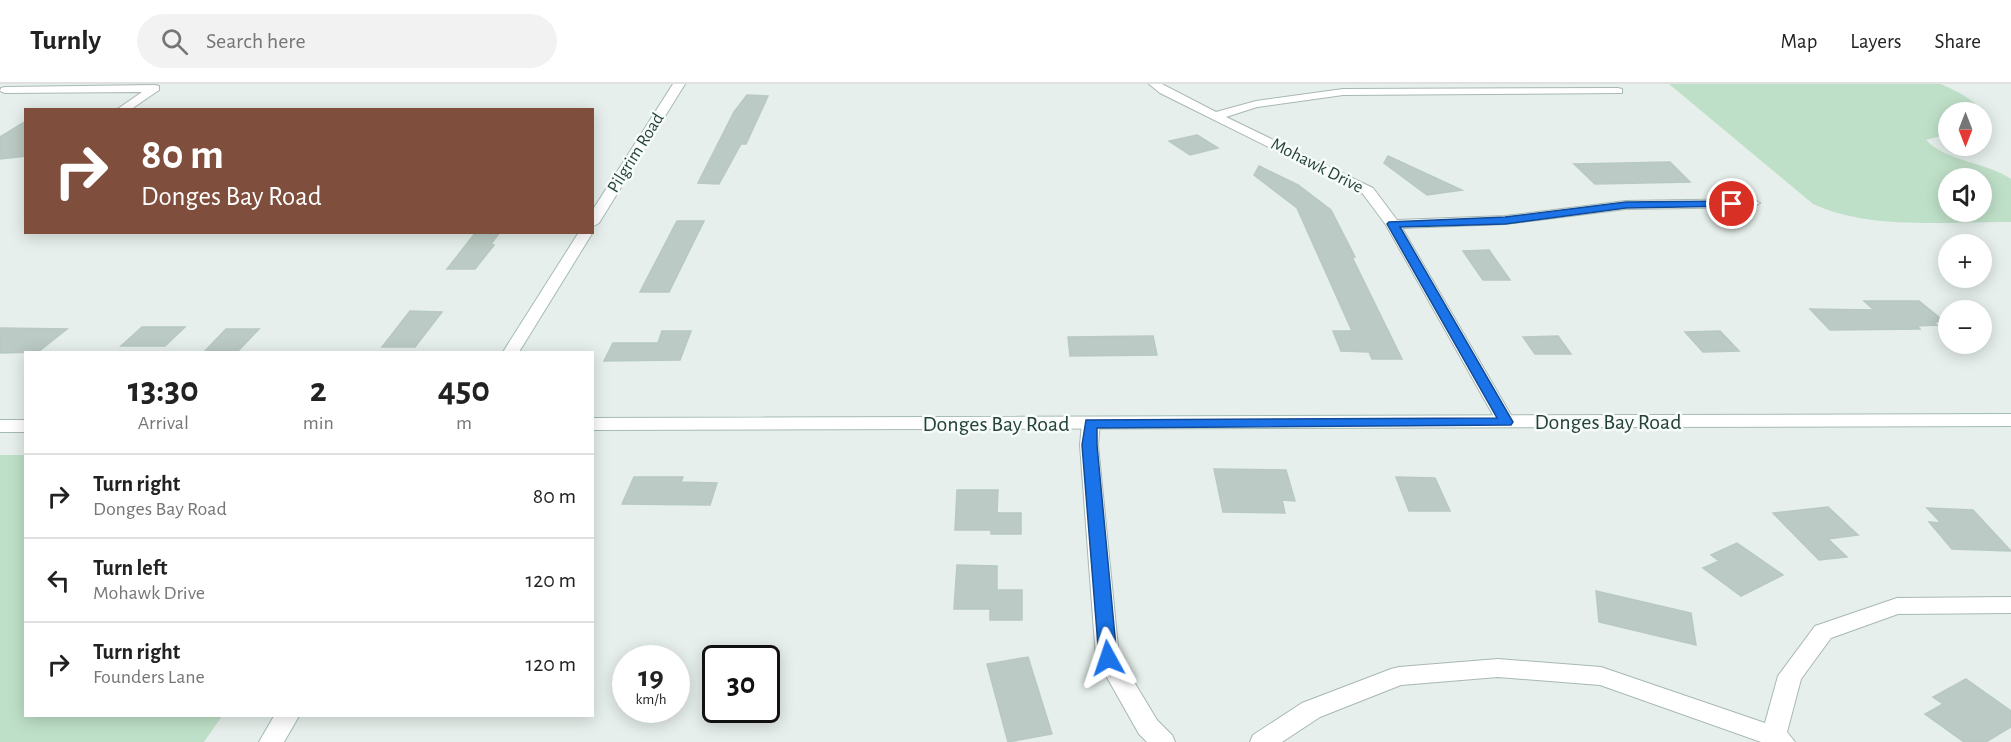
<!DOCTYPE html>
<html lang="en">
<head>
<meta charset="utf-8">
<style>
  :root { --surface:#fff; --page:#f2f2f2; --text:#222; --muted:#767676; --line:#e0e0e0 }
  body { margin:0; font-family:"Alegreya Sans",sans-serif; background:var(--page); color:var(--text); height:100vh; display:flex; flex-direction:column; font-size:22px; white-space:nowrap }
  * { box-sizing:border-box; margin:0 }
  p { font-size:20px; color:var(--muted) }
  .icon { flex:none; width:33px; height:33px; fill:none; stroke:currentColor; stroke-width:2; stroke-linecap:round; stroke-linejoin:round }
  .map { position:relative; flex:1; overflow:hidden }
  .side { position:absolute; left:24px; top:267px; width:570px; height:366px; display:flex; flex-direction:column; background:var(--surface); border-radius:0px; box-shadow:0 3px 15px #0003 }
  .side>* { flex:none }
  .hud { position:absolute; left:24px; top:24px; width:570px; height:126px; border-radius:0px; box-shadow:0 3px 15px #0003; background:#804e3d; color:#fff; overflow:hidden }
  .needle { width:39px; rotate:180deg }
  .controls { position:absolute; left:1938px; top:18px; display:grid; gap:12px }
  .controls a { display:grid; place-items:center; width:54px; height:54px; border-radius:50%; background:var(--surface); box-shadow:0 3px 15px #0003; font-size:30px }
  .speed { position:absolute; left:612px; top:561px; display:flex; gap:12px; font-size:30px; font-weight:700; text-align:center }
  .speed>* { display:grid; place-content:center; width:78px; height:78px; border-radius:50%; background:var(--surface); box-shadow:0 3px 15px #0003; line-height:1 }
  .speed small { font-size:15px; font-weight:400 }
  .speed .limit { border:3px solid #111; border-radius:9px; background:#fff; color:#111 }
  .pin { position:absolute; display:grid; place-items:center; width:51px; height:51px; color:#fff; margin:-26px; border:3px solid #fff; border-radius:50%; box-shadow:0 2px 6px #0007 }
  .me { position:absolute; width:66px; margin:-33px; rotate:355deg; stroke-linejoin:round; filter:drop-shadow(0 0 4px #0008) }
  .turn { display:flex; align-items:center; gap:21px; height:126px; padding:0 18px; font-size:27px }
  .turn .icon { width:78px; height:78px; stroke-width:2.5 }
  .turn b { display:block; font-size:42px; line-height:51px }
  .eta { display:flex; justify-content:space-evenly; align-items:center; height:102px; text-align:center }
  .eta b { font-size:36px; font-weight:700; line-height:42px }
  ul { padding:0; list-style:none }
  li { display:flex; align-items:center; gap:18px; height:84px; padding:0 18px; border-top:2px solid var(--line) }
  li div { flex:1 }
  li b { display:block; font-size:22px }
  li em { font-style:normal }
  header { display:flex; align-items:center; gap:36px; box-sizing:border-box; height:84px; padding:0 30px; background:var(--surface); border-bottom:2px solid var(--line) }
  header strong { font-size:28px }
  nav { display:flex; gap:33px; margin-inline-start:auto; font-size:21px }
  .search { width:420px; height:54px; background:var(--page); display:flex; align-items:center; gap:15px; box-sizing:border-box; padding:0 21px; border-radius:33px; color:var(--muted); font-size:22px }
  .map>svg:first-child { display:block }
  .green { fill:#bfe0c8; fill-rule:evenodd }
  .building { fill:#bbcac4; stroke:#b8c9c2; stroke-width:1.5 }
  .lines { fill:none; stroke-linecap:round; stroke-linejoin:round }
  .street-casing { stroke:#a8b8b2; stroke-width:2 }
  .secondary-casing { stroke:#a4bbb3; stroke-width:2 }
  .street { fill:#fff; fill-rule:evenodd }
  .secondary { fill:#fff; fill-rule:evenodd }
  .route { fill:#1a73e8; stroke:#114b97; stroke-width:1.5 }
  .labels { text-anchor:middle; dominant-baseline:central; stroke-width:5; stroke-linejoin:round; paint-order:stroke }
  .far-street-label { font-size:18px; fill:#24423a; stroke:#f7fbf9 }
  .street-label { font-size:22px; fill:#24423a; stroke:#f7fbf9 }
</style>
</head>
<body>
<header>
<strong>Turnly</strong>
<div class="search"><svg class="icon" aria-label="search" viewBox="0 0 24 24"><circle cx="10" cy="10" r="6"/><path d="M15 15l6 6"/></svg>Search here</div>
<nav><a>Map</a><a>Layers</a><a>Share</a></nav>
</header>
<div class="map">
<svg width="2011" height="658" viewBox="0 0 2011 658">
  <rect width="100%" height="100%" fill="#e6efeb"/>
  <g class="green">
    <path d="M1669 0H1941C1960 9 1980 17 1988 38L1982 44V28H1948V50L1926 56C1947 78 1986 78 2011 95V138C1946 137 1873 147 1813 120ZM1948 94H1982V128H1948Z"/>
    <polygon points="0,371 25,371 26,632 222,632 204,658 0,658"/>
  </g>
  <g class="building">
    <polygon points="747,11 768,12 746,60 741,60 719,100 698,99 734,28"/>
    <polygon points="26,37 26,72 0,75 0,53"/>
    <polygon points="1197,51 1218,64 1190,71 1169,57"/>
    <polygon points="1388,72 1462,106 1427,111 1384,79"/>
    <polygon points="1670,78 1690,98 1595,100 1574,80"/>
    <polygon points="1259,82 1298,101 1331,126 1355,173 1352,173 1402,275 1372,275 1369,268 1341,267 1333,247 1352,247 1297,124 1254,91"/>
    <polygon points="677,137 704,137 669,208 640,208"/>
    <polygon points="476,148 500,148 491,160 494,161 475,185 447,185"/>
    <polygon points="1489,166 1510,196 1483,196 1463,167"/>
    <polygon points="1864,217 1919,217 1945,238 1933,238 1937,241 1917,242 1920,245 1830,246 1810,225 1874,226"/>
    <polygon points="410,227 442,228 415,263 382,263"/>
    <polygon points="142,243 185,243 165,262 121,262"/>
    <polygon points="0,244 67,245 38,268 0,269"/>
    <polygon points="226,245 259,245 237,268 204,268"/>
    <polygon points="662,247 691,247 680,276 604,277 613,259 658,259"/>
    <polygon points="1720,247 1739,267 1703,268 1685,248"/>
    <polygon points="1153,252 1157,271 1070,272 1068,253"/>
    <polygon points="1558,252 1571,270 1535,270 1523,253"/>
    <polygon points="1214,385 1286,386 1295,417 1282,416 1285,429 1223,428"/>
    <polygon points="634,393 683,393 681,398 717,399 710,421 622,420"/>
    <polygon points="1396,393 1435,394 1450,427 1409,427"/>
    <polygon points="957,406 998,406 997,429 1021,429 1021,450 991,450 991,446 955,446"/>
    <polygon points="1828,423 1858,451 1828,455 1847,473 1819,476 1773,429"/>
    <polygon points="1927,424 1973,426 2011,467 1952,465 1929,438 1941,439"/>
    <polygon points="1737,459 1783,491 1741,512 1703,484 1719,477 1711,471"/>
    <polygon points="957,481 997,482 997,506 1022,506 1022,536 990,536 990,525 954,525"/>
    <polygon points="1596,507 1691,529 1696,561 1599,538"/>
    <polygon points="1028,573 1052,650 1008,658 987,580"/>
    <polygon points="1966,595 2011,627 2011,643 1986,658 1964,658 1925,630 1943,620 1933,613"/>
  </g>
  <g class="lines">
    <g class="street-casing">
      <g id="street">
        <polygon points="1149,0 1162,0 1216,28 1256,17 1343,5 1618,4 1622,5 1622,9 1343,11 1257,23 1226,33 1373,104 1397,136 1505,132 1626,117 1753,115 1760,119 1753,123 1626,125 1505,140 1402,144 1515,338 1512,342 1500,342 1497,338 1386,141 1363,110 1160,9"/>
        <polygon points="155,1 159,2 159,6 130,26 116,26 142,8 5,9 0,7 1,4 5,3"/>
        <polygon points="1091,333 1097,335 1100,339 1098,361 1119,573 1157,636 1172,651 1175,658 1147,658 1139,650 1096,574 1080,361 1082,339 1085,335"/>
        <polygon points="2011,513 2011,529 1898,530 1831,554 1801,595 1787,648 1795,658 1761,658 1600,601 1498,593 1401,601 1320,633 1282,658 1250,658 1253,651 1302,619 1391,585 1399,583 1498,575 1601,583 1765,639 1778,592 1815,542 1897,514"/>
      </g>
    </g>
    <g class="secondary-casing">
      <g id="secondary">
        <polygon points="673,0 685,0 599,139 592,143 592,127"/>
        <polygon points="592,147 593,148 519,268 503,268 579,148"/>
        <polygon points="2011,330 2011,342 592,346 592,334"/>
        <rect x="0" y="336" width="26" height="12"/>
        <polygon points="274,632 299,632 284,658 259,658"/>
      </g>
    </g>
    <use href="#street" class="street"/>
    <use href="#secondary" class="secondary"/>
  </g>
  <polygon class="route" points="1732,117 1737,120 1736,122 1626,124 1505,140 1400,143 1513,338 1511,341 1097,344 1097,361 1117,574 1114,579 1108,581 1102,579 1099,574 1082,361 1086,336 1497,334 1387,140 1389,138 1505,133 1626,118"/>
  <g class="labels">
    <g class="far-street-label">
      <text transform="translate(636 69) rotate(-58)">Pilgrim Road</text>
      <text transform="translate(1317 82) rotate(27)">Mohawk Drive</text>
    </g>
    <g class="street-label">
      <text x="1608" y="338">Donges Bay Road</text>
      <text x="996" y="340">Donges Bay Road</text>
    </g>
  </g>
</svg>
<div class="controls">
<a><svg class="needle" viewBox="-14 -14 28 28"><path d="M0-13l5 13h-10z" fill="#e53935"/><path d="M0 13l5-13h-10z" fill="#767676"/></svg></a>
<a><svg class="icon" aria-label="sound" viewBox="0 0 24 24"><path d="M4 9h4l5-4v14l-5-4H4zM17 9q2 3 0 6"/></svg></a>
<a>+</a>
<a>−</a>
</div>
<div class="speed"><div>19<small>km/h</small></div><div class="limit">30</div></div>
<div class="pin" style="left:1732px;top:120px;background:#d93025"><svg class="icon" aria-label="arrive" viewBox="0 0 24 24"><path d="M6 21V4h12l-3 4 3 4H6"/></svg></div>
<svg class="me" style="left:1108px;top:574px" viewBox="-20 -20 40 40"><path d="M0-17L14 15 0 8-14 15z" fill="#1a73e8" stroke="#fff" stroke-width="4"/></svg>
<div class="hud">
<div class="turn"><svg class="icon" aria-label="right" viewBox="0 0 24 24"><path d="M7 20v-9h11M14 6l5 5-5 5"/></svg><div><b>80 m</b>Donges Bay Road</div></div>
</div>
<section class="side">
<div class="eta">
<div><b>13:30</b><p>Arrival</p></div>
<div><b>2</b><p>min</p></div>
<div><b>450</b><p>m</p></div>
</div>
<ul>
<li><svg class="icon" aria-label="right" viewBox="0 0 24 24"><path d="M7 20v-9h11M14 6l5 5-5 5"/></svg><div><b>Turn right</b><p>Donges Bay Road</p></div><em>80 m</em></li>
<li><svg class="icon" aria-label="left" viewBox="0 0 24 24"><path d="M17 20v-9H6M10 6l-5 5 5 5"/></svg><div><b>Turn left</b><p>Mohawk Drive</p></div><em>120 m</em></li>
<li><svg class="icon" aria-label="right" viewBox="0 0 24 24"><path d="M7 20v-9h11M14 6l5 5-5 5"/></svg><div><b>Turn right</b><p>Founders Lane</p></div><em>120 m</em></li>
</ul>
</section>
</div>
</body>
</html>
